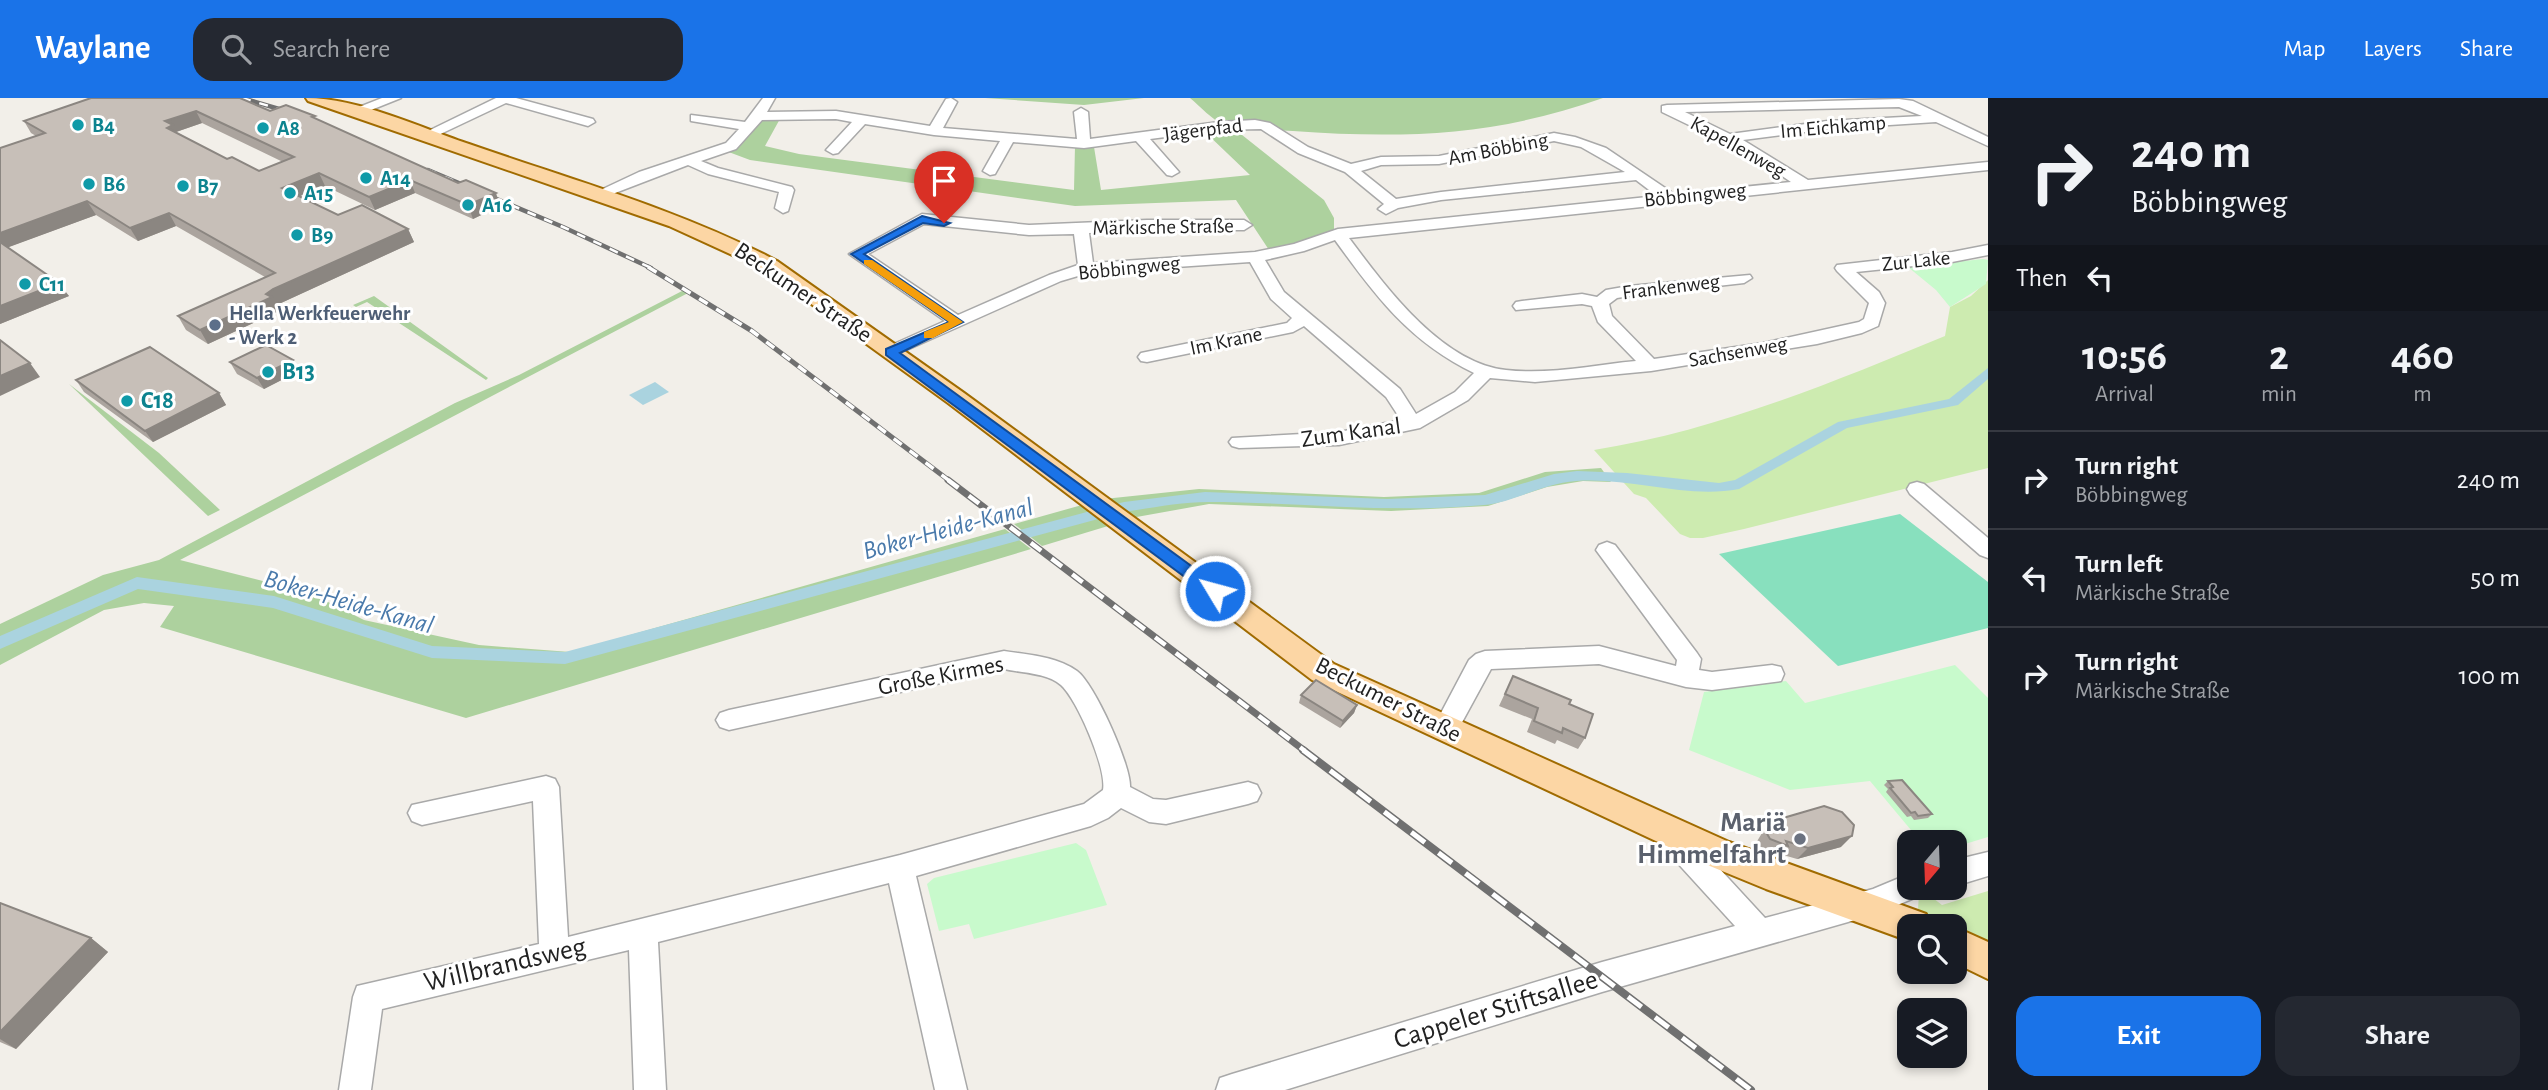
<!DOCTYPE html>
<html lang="en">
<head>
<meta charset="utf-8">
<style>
  :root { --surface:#171b24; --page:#242831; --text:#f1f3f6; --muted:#9ea1a6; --line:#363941; --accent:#1a73e8 }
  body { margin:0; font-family:"Alegreya Sans",sans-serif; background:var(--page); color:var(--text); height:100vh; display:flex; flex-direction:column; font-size:26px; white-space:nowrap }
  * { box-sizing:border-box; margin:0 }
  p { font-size:23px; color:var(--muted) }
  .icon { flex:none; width:38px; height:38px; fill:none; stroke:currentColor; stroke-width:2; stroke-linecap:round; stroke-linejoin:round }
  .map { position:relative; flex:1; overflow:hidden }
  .drawer { display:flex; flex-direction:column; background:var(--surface); width:560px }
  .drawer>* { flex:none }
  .top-card { background:#171b24; color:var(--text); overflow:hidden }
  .needle { width:46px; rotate:199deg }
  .buttons { position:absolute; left:1897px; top:732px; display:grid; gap:14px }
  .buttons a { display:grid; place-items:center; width:70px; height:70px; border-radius:14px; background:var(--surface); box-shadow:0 4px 10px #0003; font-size:35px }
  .pin { position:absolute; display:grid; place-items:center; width:60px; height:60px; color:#fff; margin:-72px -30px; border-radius:50% 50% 50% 0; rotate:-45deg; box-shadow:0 0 7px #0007 }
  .pin .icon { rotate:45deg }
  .me { position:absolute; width:77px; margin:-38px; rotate:307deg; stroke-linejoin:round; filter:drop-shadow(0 0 5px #0008) }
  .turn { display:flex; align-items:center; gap:24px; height:147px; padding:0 28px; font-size:32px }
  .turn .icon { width:91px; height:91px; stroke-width:2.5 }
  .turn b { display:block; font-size:49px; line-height:60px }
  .then { display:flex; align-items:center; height:66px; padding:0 28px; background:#0003; gap:14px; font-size:26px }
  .eta { display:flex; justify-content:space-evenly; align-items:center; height:119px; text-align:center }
  .eta b { font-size:42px; font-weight:700; line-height:49px }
  .button { display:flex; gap:14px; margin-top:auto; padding:14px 28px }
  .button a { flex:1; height:80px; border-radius:21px; background:var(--accent); color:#fff; font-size:28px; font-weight:700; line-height:80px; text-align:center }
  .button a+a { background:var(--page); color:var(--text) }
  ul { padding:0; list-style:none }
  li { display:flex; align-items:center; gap:21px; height:98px; padding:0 28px; border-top:2px solid var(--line) }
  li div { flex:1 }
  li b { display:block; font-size:26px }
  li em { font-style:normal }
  header { display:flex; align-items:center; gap:42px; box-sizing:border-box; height:98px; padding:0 35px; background:var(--accent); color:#fff }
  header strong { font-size:33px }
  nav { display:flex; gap:38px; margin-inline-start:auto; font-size:24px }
  .search { width:490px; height:63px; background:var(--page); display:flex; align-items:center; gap:18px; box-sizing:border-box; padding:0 24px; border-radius:21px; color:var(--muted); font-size:26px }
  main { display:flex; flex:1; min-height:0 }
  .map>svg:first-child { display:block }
  .grass { fill:#cdebb0 }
  .forest { fill:#add19e }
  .park { fill:#c8facc }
  .pitch { fill:#88e0be }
  .water { fill:#aad3df }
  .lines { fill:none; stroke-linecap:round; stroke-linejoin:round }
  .canal { fill:#aad3df; fill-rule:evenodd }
  .minor-casing { stroke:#a9a9a9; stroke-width:3 }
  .major-casing { stroke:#a06b00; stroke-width:4 }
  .minor { fill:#fff; fill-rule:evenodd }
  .major { fill:#fcd6a4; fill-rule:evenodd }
  .rail-far3-casing { stroke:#707070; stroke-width:4.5 }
  .rail-far2-casing { stroke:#707070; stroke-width:5 }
  .rail-far1-casing { stroke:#707070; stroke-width:7 }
  .rail-casing { stroke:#707070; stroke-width:8 }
  .rail-far3 { stroke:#fff; stroke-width:2.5; stroke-dasharray:9; stroke-linecap:butt }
  .rail-far2 { stroke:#fff; stroke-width:3.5; stroke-dasharray:10; stroke-linecap:butt }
  .rail-far1 { stroke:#fff; stroke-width:4.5; stroke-dasharray:13; stroke-linecap:butt }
  .rail { stroke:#fff; stroke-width:5; stroke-dasharray:17; stroke-linecap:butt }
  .wall { fill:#aba49e; fill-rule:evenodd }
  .shaded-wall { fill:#8b8681 }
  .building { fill:#c7bfb8; stroke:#8b8681; stroke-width:2; fill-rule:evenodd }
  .route { fill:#1a73e8; stroke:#114b97; stroke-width:2 }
  .slow { fill:#f59e0b }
  .culture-dot { fill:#0f9aa8; stroke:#fff; stroke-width:2.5 }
  .service-dot { fill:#5c6f8a; stroke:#fff; stroke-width:2.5 }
  .worship-dot { fill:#6b7280; stroke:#fff; stroke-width:2.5 }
  .labels { text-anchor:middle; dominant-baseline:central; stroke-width:6; stroke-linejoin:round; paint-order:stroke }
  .far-culture-label { font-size:21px; font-weight:bold; fill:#0d838f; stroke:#fff; text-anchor:start }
  .far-street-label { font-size:21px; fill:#222; stroke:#fff }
  .far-service-label { font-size:21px; font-weight:bold; fill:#4e5e75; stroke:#fff; text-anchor:start }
  .street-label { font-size:24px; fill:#222; stroke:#fff }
  .culture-label { font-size:24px; font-weight:bold; fill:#0d838f; stroke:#fff; text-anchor:start }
  .water-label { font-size:26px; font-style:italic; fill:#4a7aab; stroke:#fff }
  .near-worship-label { font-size:28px; font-weight:bold; fill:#5b616d; stroke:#fff; text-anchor:end }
  .near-street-label { font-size:28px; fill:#222; stroke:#fff }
</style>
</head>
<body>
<header>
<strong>Waylane</strong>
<div class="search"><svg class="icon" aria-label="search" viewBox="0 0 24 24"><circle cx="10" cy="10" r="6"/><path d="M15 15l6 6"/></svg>Search here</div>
<nav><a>Map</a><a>Layers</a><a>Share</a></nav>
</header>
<main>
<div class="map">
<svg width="1988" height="992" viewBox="0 0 1988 992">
  <rect width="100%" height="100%" fill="#f2efe9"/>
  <g class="grass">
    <path d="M1988 182V370L1744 431 1703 440H1690L1680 436 1646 400 1634 396 1594 352C1716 333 1831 285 1945 238L1950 209 1971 198Z"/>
    <polygon points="1988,793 1988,849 1955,832 1955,828 1947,828 1918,811 1919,796 1925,794 1942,807"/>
  </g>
  <g class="forest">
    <polygon points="985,0 1144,0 1084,7"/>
    <path d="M1190 0H1603C1496 38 1405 41 1293 33 1276 32 1238 32 1224 27 1212 22 1200 8 1190 0Z"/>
    <polygon points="781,19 765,48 799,56 1074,92 1075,48 1094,49 1101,92 1250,77 1204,33 1232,29 1324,102 1334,120 1334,134 1269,152 1236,102 1075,108 750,62 726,53 760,22"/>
    <polygon points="684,192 688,195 180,462 310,495 364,522 479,547 570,554 1005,431 1031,451 466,620 160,529 174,508 144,505 104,512 0,567 0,526 103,477 159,462 455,305 519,277"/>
    <polygon points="374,198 488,280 486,282 367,204 356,209 353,207"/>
    <polygon points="69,286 159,355 220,412 208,418"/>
    <polygon points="1601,370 1611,384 1583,383 1547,389 1488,408 1391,413 1209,406 1131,420 1104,401 1199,391 1384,399 1479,395 1545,374"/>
    <polygon points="1082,407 1108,428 1042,448 1014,426"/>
  </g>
  <g class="park">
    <polygon points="1983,161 1988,162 1986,186 1950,209 1936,192 1908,169"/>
    <polygon points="1955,567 1988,600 1988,739 1955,749 1955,744 1921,744 1870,683 1790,692 1689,652 1704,594 1786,583 1805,605"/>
    <polygon points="1076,745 1086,752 1107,807 974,841 969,826 939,833 927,786 934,780"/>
  </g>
  <polygon class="pitch" points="1900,416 1988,484 1988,530 1838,568 1719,456"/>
  <polygon class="water" points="655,284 669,294 643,307 629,297"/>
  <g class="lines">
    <path class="canal" d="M1988 270V281L1958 307 1847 330 1739 391C1686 401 1630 379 1576 383 1544 385 1515 404 1484 407 1392 416 1300 404 1208 404 1181 404 1151 410 1124 414L565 566 432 560 273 510 138 491 0 551V538L137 479 274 498 432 548 565 554 1124 404 1205 394 1387 401 1485 397 1554 376 1577 373 1627 375 1719 385 1735 382 1838 324 1949 301Z"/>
    <g class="minor-casing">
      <g id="minor">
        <polygon points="382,0 401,0 361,16 351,16 349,13"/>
        <polygon points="496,0 516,0 593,21 595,24 588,28 506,5 432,40 427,41 420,37"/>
        <path d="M763 0H775L767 14 836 13 930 28 946 1 951 0 957 4 943 30 1077 41 1074 14 1081 10 1088 14 1090 41 1219 24 1255 22 1270 25 1308 49 1351 66 1381 59 1439 58 1554 35 1575 39 1606 50 1674 96 1791 84 1751 57 1662 14V8L1667 7 1899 1 1913 3 1988 39V48L1936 24 1828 31 1743 42 1808 82 1988 64V72L1349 140C1385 188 1441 265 1506 272 1549 277 1594 267 1636 263L1598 224 1592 208 1582 206 1516 212 1513 208 1516 204 1522 203 1582 196 1597 199 1606 192 1629 188 1750 177 1752 180 1744 185 1629 198 1617 200 1609 206 1612 218 1654 261 1763 245 1859 224 1864 221 1869 205 1837 173 1835 170 1837 167 1952 154 1988 147V157L1952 164 1856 174 1879 194 1885 205 1878 228 1862 235 1817 246 1651 273 1535 284 1490 280 1468 302 1420 330 1339 347 1239 350 1232 348 1229 344 1232 340 1339 334 1401 322 1386 299 1304 228 1293 234 1147 264 1141 263 1138 259 1141 255 1287 225 1292 220 1271 201 1250 164 1088 175 1061 183 891 259 882 254 885 250 945 223 849 156 922 116 1029 127 1147 122H1244L1252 127 1244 132H1147L1089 135 1093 165 1255 154 1294 146 1338 131 1657 98 1636 82 1441 102 1398 110 1386 116 1378 111 1384 106 1345 74 1298 55 1261 31 1219 32 1150 41 1179 74 1172 78 1167 77 1136 43 1084 50 1013 44 995 76 990 77 983 73 1000 43 934 37 865 26 838 55 833 56 826 52 852 24 836 21 762 22 736 51 701 63 718 70 792 89 794 92 788 113 783 115 775 110 779 94 708 76 688 67 602 100H592L590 97 639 74 726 45 739 31 691 23V17L745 24ZM1899 9 1922 18 1828 23 1730 36 1685 14ZM1554 43 1581 49 1625 74 1441 94 1396 101 1361 73 1381 67 1439 66ZM924 126 1029 137 1074 136 1078 167 1049 177 958 217 868 156ZM1335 142C1376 199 1410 244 1474 275L1455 294 1416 316 1400 291 1284 194 1265 162 1304 153Z"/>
        <polygon points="1917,384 1924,386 1988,440 1988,460 1980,457 1910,396 1907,391 1910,386"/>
        <polygon points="1607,444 1615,447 1697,555 1701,561 1699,572 1712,574 1772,567 1781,569 1784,576 1781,583 1712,592 1686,589 1599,566 1491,571 1454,639 1445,642 1436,639 1432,632 1469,562 1476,556 1485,553 1599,548 1676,568 1677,562 1596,452 1599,447"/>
        <path d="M1004 553C1028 557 1056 558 1077 573 1094 585 1131 667 1130 689L1153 701 1166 702 1248 684 1257 687 1261 695 1257 703 1248 706 1166 726 1149 724 1121 710 1108 720 1091 728 916 778 967 992H935L889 785 658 844 666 992H634L629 852 382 911 371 992H339L353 899 357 888 539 846 533 703 422 727 412 723 408 715 412 707 546 678 555 681 559 689 568 839 900 757 1084 706 1103 692C1107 671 1077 601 1061 587 1047 575 1022 575 1004 571L729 632 720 629 716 622 720 615 729 612Z"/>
        <polygon points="1672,727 1682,730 1765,820 1873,791 1909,776 1909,789 1923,789 1919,798 1876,816 1602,894 1285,992 1216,992 1220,980 1232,976 1602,864 1735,828 1662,748 1658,739 1662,730"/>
        <polygon points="1988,754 1988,778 1955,788 1955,762"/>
      </g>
    </g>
    <g class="major-casing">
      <g id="major">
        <path d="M306 0C358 0 419 29 469 46 572 82 680 112 777 163L964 295 1334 566 1729 744 1926 816 1931 828H1909V843L1766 791 1705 766 1312 582 948 305 763 171 669 128 308 3Z"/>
        <polygon points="1955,829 1988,844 1988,881 1955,865"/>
      </g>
    </g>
    <use href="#minor" class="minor"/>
    <use href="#major" class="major"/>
    <g class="rail-far3-casing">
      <g id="rail-far3">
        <polyline points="242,0 296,16"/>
        <polyline points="428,72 563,129 651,170"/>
      </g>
    </g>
    <g class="rail-far2-casing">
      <polyline id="rail-far2" points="648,169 752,233 951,384"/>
    </g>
    <g class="rail-far1-casing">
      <polyline id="rail-far1" points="948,382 1305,653"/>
    </g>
    <g class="rail-casing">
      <polyline id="rail" points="1303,652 1751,992"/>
    </g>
    <use href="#rail-far3" class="rail-far3"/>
    <use href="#rail-far2" class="rail-far2"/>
    <use href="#rail-far1" class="rail-far1"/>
    <use href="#rail" class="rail"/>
  </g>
  <g class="wall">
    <path d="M91 0 270 13 317 21 500 108 473 121 415 95 375 112 325 88 299 98 338 117 408 131 414 144 281 205 276 208 279 213 208 246 186 232 178 218 265 179 176 128 138 143 96 117 8 149 69 198 0 226V50L36 38 31 35 24 23ZM202 25 283 64 259 73 227 61 176 34Z"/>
    <polygon points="293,262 299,273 264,291 237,276 230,264"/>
    <polygon points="76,282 219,295 226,307 153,344 84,294"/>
    <polygon points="1513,578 1569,606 1585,640 1578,651 1557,642 1555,646 1527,634 1532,621 1499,608"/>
    <polygon points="1301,597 1357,607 1354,615 1340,630 1299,605"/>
    <polygon points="1888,683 1932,716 1928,720 1914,722 1911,718 1907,719 1886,694 1888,691 1884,687"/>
    <polygon points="1778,714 1783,720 1841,749 1797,761 1780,756 1777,759 1760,752 1756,745 1768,725"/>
    <polygon points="0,805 91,840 108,854 16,951 0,944"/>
  </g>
  <g class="shaded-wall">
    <polygon points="196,13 202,25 176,34 179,40 173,42 165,23"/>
    <polygon points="319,75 325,88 288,103 282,90"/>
    <polygon points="410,82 415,95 375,112 369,99"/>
    <polygon points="496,95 500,108 473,121 468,107"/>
    <polygon points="87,103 96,117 1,152 0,150 0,135"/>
    <polygon points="169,115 176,128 138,143 130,130"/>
    <polygon points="408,131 414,144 281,205 276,208 279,213 208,246 200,232 273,191"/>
    <polygon points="59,185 69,198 0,226 0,208"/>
    <polygon points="293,262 299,273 264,291 257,280"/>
    <polygon points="30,265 40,279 0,298 0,278"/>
    <polygon points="219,295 226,307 153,344 145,333"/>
    <polygon points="1357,607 1354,615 1340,630 1343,623"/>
    <polygon points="1852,738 1841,749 1797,761 1808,750"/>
    <polygon points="91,840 108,854 16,951 0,941 0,934"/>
  </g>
  <g class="building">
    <path d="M91 0H240L270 13 286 7 315 18 312 19 458 85 466 82 496 95 468 107 410 82 369 99 319 75 282 90 338 117 362 107 408 131 273 191 266 196 272 199 200 232 178 218 275 175 169 115 130 130 87 103 0 135V50L45 35 24 23ZM196 13 294 59 259 73 232 59 227 61 167 30 173 27 165 23Z"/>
    <polygon points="0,144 59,185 0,208"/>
    <polygon points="0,242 30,265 0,278"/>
    <polygon points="266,247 293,262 257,280 230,264"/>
    <polygon points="150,249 219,295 145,333 76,282"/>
    <polygon points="1513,578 1571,602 1569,606 1593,616 1585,640 1563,630 1562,635 1534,623 1538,610 1505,596"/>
    <polygon points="1316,582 1357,607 1343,623 1301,597"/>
    <polygon points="1902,682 1932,716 1918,718 1915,714 1911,715 1890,690 1893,689 1888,683"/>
    <polygon points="1824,708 1842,714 1854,727 1852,738 1808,750 1786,743 1788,748 1770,741 1766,734 1778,714 1783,720"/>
    <polygon points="0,805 91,840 0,934"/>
  </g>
  <polygon class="route" points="922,118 950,125 944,128 923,125 864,156 963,224 900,255 1220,489 1223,493 1220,497 1209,497 886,257 886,251 949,224 851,156"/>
  <polygon class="slow" points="864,162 872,162 963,224 933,240 924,240 924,234 949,224 864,166"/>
  <g class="culture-dot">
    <circle cx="78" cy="27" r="7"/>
    <circle cx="263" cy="30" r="7"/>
    <circle cx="366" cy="80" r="7"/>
    <circle cx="89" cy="86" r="7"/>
    <circle cx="183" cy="88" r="7"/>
    <circle cx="290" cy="95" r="7"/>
    <circle cx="468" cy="107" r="7"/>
    <circle cx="297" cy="137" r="7"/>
    <circle cx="25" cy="186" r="7"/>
    <circle cx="268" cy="274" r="7"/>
    <circle cx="127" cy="303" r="7"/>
  </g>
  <circle class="service-dot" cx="215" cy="227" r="7"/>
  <circle class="worship-dot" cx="1800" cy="741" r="7"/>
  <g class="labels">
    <g class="far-culture-label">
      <text x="92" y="27">B4</text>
      <text x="277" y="30">A8</text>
      <text x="380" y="80">A14</text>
      <text x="103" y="86">B6</text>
      <text x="197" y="88">B7</text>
      <text x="304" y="95">A15</text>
      <text x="482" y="107">A16</text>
      <text x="311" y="137">B9</text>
      <text x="39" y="186">C11</text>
    </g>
    <g class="far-street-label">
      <text transform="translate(1833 29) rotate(-5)">Im Eichkamp</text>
      <text transform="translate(1203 32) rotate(-7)">Jägerpfad</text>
      <text transform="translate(1738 49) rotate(29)">Kapellenweg</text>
      <text transform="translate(1498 51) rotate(-11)">Am Böbbing</text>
      <text transform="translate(1695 97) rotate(-6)">Böbbingweg</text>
      <text transform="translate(1163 129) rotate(-1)">Märkische Straße</text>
      <text transform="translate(1916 163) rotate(-6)">Zur Lake</text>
      <text transform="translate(1129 170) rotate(-6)">Böbbingweg</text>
      <text transform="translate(1671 189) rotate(-7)">Frankenweg</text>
      <text transform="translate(1226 243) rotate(-12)">Im Krane</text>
      <text transform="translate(1738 254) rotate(-10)">Sachsenweg</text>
    </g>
    <g class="far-service-label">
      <text x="229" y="215">Hella Werkfeuerwehr<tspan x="229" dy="24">- Werk 2</tspan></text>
    </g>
    <g class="street-label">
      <text transform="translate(803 195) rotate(34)">Beckumer Straße</text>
      <text transform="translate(1351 335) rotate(-8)">Zum Kanal</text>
      <text transform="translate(941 578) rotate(-11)">Große Kirmes</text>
      <text transform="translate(1388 602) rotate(27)">Beckumer Straße</text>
    </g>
    <g class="culture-label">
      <text x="282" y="274">B13</text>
      <text x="141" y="303">C18</text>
    </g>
    <g class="water-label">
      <text transform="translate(948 431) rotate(-15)">Boker-Heide-Kanal</text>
      <text transform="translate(349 504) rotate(16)">Boker-Heide-Kanal</text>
    </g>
    <g class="near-worship-label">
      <text x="1786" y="725">Mariä<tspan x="1786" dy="32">Himmelfahrt</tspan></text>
    </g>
    <g class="near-street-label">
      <text transform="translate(505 867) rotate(-13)">Willbrandsweg</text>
      <text transform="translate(1496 912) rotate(-17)">Cappeler Stiftsallee</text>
    </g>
  </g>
</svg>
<div class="buttons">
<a><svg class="needle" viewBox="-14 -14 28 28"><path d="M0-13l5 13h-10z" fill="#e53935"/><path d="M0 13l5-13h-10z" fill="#9ea1a6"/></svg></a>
<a><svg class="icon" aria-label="search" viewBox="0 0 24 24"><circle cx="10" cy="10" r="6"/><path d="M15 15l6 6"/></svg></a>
<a><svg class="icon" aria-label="layers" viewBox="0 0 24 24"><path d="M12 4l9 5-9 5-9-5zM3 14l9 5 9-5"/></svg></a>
</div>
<div class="pin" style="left:944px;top:125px;background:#d93025"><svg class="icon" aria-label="arrive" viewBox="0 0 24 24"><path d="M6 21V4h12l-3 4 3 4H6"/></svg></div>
<svg class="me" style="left:1215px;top:493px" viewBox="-20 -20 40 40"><circle r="17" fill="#1a73e8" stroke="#fff" stroke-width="3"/><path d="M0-11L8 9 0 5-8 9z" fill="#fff"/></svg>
</div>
<section class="drawer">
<div class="top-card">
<div class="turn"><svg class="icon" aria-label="right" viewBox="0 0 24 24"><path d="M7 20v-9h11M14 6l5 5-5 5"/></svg><div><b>240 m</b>Böbbingweg</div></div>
<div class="then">Then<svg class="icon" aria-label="left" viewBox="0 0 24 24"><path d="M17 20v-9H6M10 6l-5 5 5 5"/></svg></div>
</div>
<div class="eta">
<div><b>10:56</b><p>Arrival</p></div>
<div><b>2</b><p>min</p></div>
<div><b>460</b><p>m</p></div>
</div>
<ul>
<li><svg class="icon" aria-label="right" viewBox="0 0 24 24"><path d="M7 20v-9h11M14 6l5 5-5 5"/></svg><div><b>Turn right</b><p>Böbbingweg</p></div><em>240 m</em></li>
<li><svg class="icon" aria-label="left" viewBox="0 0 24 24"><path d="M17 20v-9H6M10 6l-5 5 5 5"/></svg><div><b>Turn left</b><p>Märkische Straße</p></div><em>50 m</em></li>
<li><svg class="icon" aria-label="right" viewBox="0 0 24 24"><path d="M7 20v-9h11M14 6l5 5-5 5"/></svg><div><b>Turn right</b><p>Märkische Straße</p></div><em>100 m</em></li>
</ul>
<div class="button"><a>Exit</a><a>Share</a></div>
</section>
</main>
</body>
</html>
